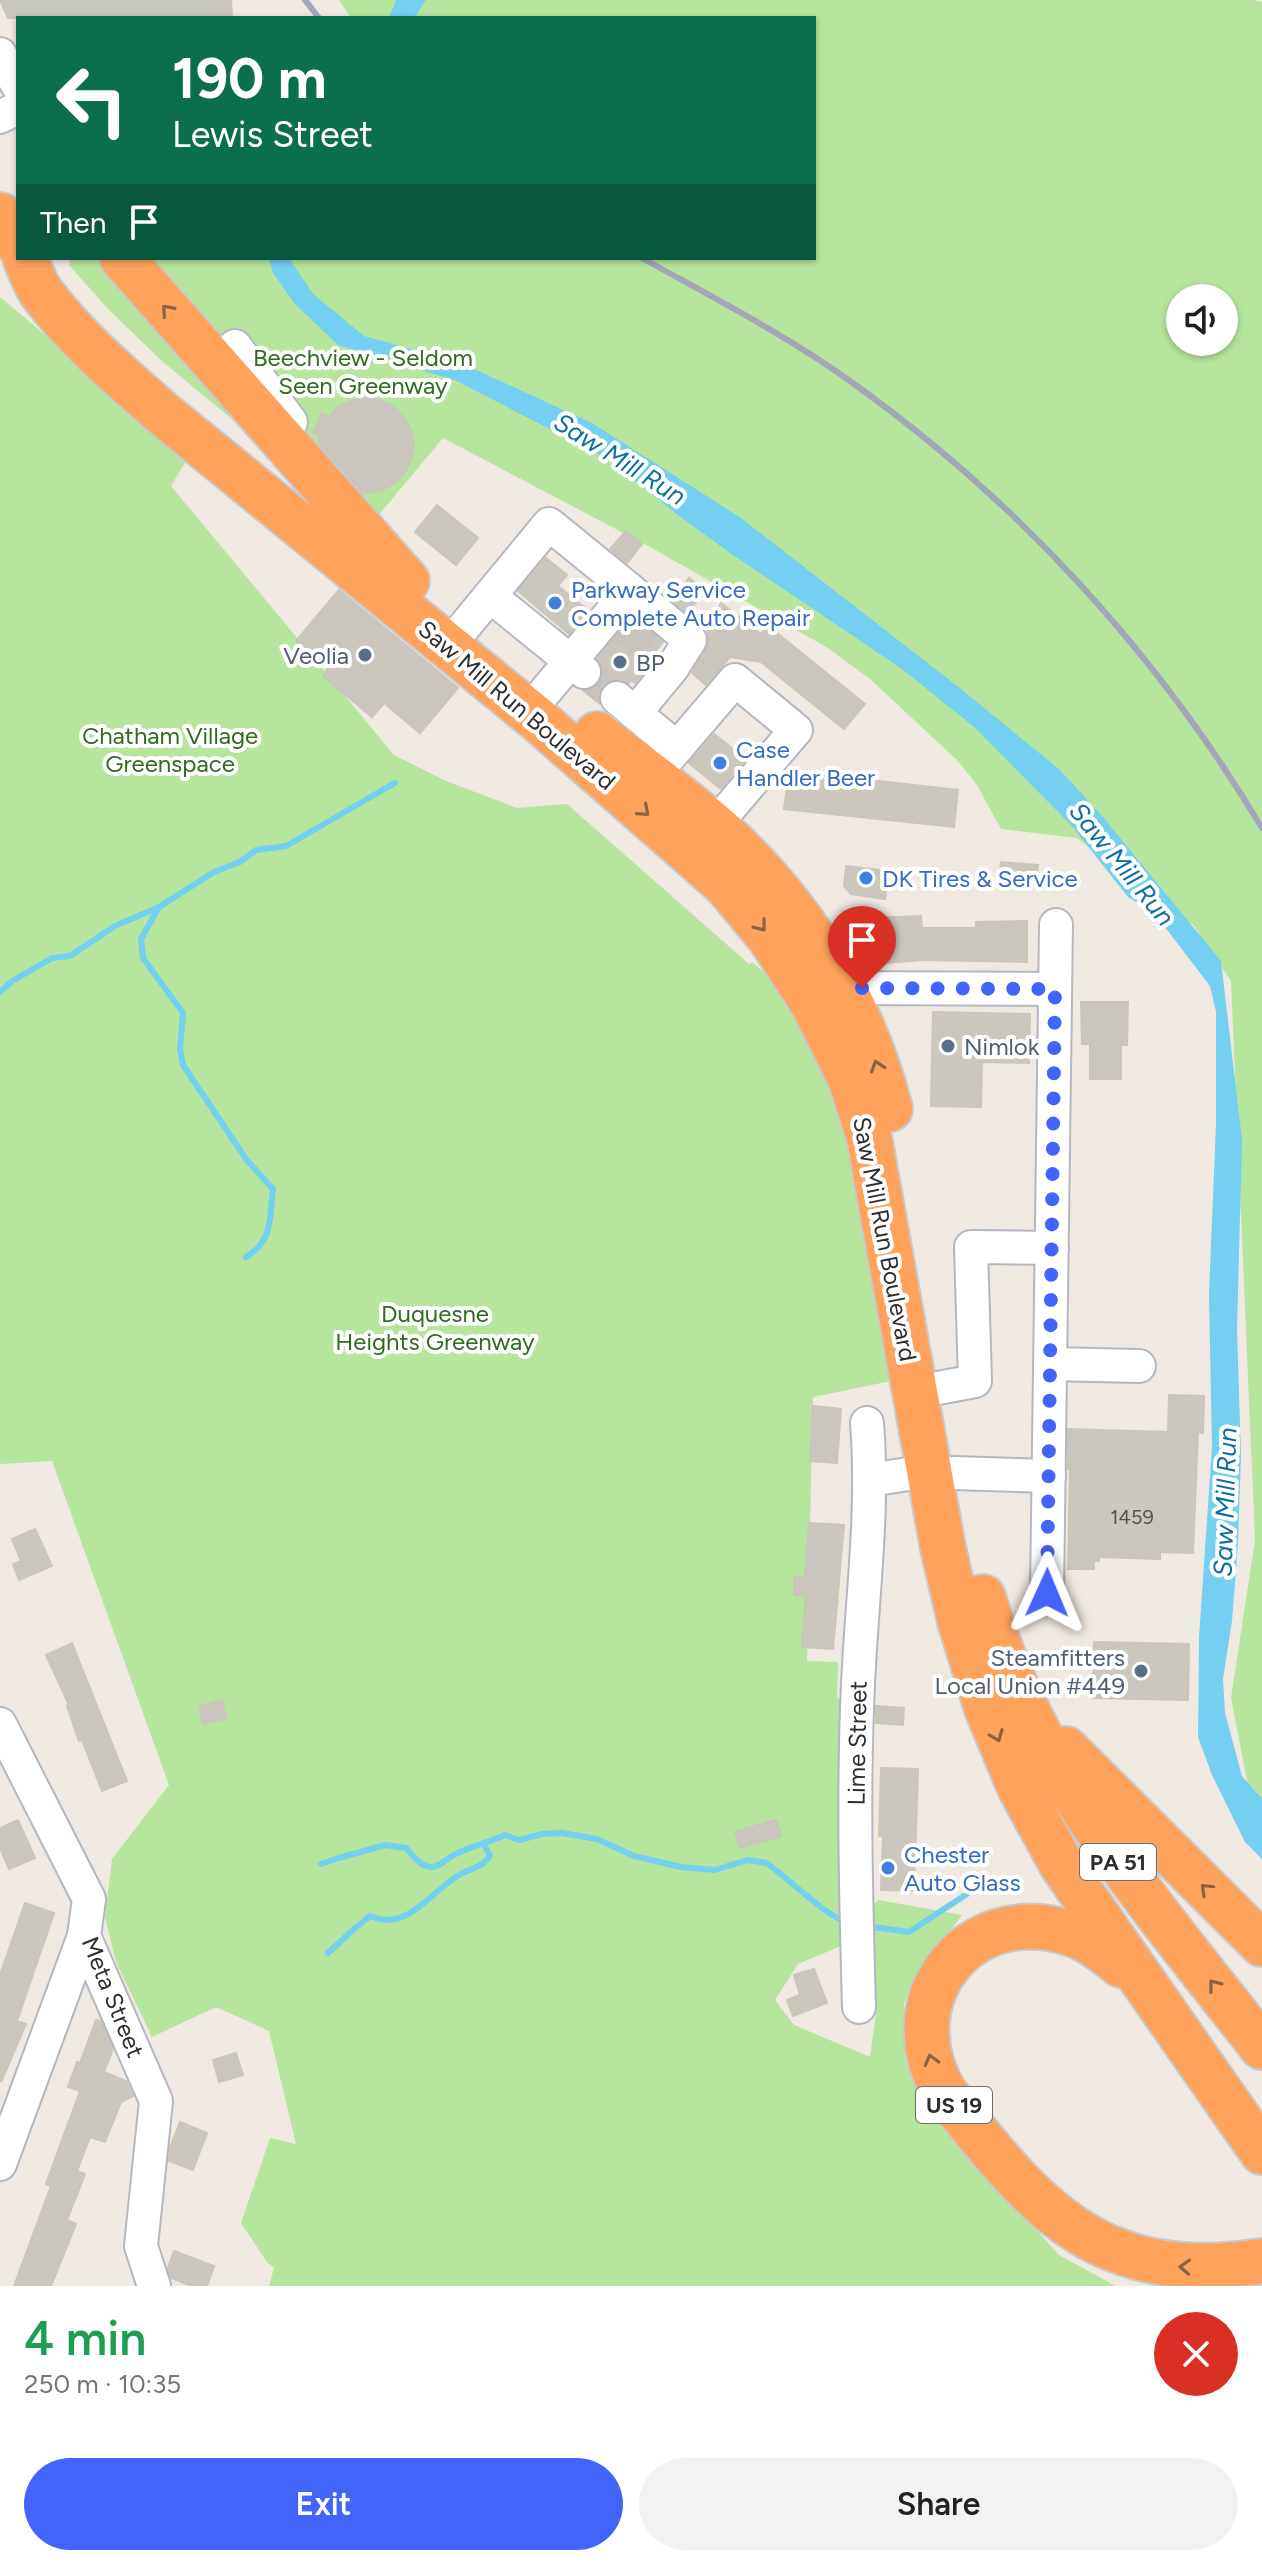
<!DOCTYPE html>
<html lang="en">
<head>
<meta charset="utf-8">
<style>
  :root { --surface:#fff; --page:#f2f2f2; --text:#202124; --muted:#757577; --accent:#4264fb }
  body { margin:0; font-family:Figtree,sans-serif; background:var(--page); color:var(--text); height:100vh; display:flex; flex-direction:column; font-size:30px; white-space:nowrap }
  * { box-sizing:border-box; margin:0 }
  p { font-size:26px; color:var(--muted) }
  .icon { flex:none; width:44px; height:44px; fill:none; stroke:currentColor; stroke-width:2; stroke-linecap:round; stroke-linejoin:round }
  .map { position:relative; height:2286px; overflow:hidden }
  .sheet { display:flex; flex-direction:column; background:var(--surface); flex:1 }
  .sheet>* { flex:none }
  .hud { position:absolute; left:16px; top:16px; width:800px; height:244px; border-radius:0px; box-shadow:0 2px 6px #0004; background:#0b6e4f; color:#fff; overflow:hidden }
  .buttons { position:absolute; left:1166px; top:284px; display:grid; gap:16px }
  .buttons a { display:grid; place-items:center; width:72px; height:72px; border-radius:50%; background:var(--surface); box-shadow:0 2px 6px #0004; font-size:40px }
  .pin { position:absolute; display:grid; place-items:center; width:68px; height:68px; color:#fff; margin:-82px -34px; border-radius:50% 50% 50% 0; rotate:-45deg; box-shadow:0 0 8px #0007 }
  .pin .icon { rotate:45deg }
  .me { position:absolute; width:88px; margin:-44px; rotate:1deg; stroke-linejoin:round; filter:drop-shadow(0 0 6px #0008) }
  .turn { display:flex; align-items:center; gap:28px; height:168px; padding:0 24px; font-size:36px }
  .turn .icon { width:104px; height:104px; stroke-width:2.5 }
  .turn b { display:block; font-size:56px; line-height:68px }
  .then { display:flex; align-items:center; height:76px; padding:0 24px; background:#0003; gap:16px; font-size:30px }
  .round { display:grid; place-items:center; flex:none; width:84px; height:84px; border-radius:42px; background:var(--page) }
  .head { display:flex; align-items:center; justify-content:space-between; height:136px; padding:0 24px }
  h1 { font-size:48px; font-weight:600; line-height:60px; color:#1e9e55 }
  .button { display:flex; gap:16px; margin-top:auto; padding:16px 24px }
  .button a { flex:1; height:92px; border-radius:48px; background:var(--accent); color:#fff; font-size:32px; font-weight:600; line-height:92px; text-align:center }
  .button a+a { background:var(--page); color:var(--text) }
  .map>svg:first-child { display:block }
  .green { fill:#b6e59e; fill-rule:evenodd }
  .water { fill:#75cff0 }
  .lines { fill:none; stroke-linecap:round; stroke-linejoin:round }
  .stream { stroke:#75cff0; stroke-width:6 }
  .building { fill:#cbc7bf; stroke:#cbc5ba; stroke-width:2 }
  .minor-tunnel { stroke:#c8c4bd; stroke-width:32; stroke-dasharray:32 16; stroke-linecap:butt }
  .minor-casing { stroke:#b4b7c1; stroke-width:36 }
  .highway-casing { stroke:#c9c9c9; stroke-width:48 }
  .minor { stroke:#fff; stroke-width:32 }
  .highway { stroke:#ffa35c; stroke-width:44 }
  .rail { stroke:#a3a6b8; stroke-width:6 }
  .oneway { stroke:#8c6343 }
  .route { stroke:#4264fb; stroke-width:14; stroke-dasharray:0 25.2 }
  .shop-dot { fill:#3f7fe0; stroke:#fff; stroke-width:3 }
  .service-dot { fill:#5c6f8a; stroke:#fff; stroke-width:3 }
  .labels { text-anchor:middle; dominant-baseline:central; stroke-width:8; stroke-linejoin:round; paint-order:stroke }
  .number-label { font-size:20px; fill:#555452 }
  .shield { fill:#fff; stroke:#6d6d6d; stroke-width:2 }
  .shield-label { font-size:22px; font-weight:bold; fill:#2e2e2e }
  .park-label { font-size:24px; fill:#2c6e1b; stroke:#fff }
  .shop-label { font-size:24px; fill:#366cbe; stroke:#fff; text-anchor:start }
  .service-label { font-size:24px; fill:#4e5e75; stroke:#fff; text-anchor:end }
  .street-label { font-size:24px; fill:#2e2e2e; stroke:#fff }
  .water-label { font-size:26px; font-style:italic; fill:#0d6fa3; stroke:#fff }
</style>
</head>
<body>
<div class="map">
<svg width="1262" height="2286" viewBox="0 0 1262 2286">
  <rect width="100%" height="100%" fill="#efe9e1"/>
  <g class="green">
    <path d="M339 0H1253L1262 2V1815L1252 1806 1231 1698 1255 1540 1231 981 1194 926 1077 838 1001 829 977 785 958 761 870 679 828 648 650 547 443 438 377 517 237 417 233 420 163 362 109 310 69 265 70 258H814V18H351ZM1180 298H1224V342H1180Z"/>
    <polygon points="0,297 189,456 171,486 394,755 446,781 517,808 567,804 749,964 752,962 784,989 820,1060 848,1133 857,1200 881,1315 891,1381 813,1397 807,1661 838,1662 837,1698 846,1699 846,1944 798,1964 775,2000 794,2025 870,2057 877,2006 868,1912 878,1900 962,1915 916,1977 904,2003 903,2040 917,2085 1014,2205 1059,2255 1114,2285 1112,2286 269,2286 274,2268 267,2262 241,2223 270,2138 296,2144 269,2031 216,2007 152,2037 116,1962 105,1917 112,1859 169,1785 52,1461 0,1464"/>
  </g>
  <g class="water">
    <polygon points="396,0 426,0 414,18 389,18"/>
    <polygon points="269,258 289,258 313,294 364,336 461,363 592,423 741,518 961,689 1060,770 1102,816 1221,961 1242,1140 1237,1330 1241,1455 1238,1544 1232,1621 1223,1679 1225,1713 1242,1776 1262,1799 1262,1859 1245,1842 1212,1775 1198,1737 1199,1637 1212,1447 1209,1294 1216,1125 1216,1012 1210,986 1155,914 1128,897 1072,826 974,727 902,669 730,553 679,516 611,461 457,381 338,345 295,304 273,273"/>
  </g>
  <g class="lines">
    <g class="stream">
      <polyline points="0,992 12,981 52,958 70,956 115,926 159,907"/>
      <path d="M246 1257C274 1240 269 1218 273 1189L246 1159 183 1065 180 1049 183 1013 143 958 141 939 159 907 214 872 240 862 256 850 286 846 395 783"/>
      <path d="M339 1858 385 1845 406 1848C413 1855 420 1866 430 1867 440 1868 445 1859 452 1856 467 1847 488 1843 505 1835L519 1840 542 1834 562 1833 597 1839 634 1856 681 1867 715 1870 747 1860 767 1863 823 1909 841 1920"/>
      <polyline points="321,1864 336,1859"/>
      <path d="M359 1925 370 1916C408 1932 430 1892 459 1875 470 1868 483 1868 490 1855L484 1845"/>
      <polyline points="865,1926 909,1932 967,1894"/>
      <polyline points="328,1953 356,1927"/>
    </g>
  </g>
  <g class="building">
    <polygon points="0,0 231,0 232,18 8,18"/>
    <polygon points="365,398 380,400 394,407 404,417 411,430 414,445 412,459 405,472 395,483 382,490 367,493 362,492 319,444 320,436 313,433 322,413 329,417 338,407 351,401"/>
    <polygon points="437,505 478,538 456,565 415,532"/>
    <polygon points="626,531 642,544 627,563 610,549"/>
    <polygon points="546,558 567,575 558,586 588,610 569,634 518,591"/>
    <polygon points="689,578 706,590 687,613 673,601"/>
    <polygon points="339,590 458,688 420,733 384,703 372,717 323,676 328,668 296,641"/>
    <polygon points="721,603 761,634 768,626 865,704 844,729 761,662 730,657 706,685 692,673 706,649 709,641 707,631"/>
    <polygon points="632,617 663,642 644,665 648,668 635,683 631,680 629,683 619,679 610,681 602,686 599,694 599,703 584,691 592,689 599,683 603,674 602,666 597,659"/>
    <polygon points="714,734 746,759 721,789 689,763"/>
    <polygon points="789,771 958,790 954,827 784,809"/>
    <polygon points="1001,862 1038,865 1036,885 999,882"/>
    <polygon points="846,866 888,871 885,899 851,894 844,886"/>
    <polygon points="921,916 922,928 976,928 976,922 1027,921 1027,962 923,960 874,964 874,918"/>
    <polygon points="1081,1002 1128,1002 1127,1045 1121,1045 1121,1079 1090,1079 1090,1044 1082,1044"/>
    <polygon points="933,1012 1030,1014 1029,1063 982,1062 981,1107 931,1106"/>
    <polygon points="1169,1395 1204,1396 1203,1433 1198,1432 1193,1553 1160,1552 1160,1559 1099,1557 1099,1561 1094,1561 1094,1569 1068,1569 1070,1469 1068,1469 1068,1429 1168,1432"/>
    <polygon points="813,1406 841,1409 837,1463 810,1461"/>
    <polygon points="809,1523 844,1525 833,1649 802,1647 806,1596 794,1595 795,1577 805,1577"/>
    <polygon points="35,1529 52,1566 19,1580 13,1564 21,1561 12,1539"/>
    <polygon points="1094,1642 1189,1644 1188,1700 1093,1698"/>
    <polygon points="72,1643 127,1781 102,1791 82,1740 79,1741 67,1706 69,1705 46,1655"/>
    <polygon points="222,1700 227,1718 203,1724 199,1707"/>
    <polygon points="876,1706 904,1708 903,1725 876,1723"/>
    <polygon points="881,1768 918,1769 914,1891 881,1890 883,1836 879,1836"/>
    <polygon points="18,1820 35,1858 9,1869 0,1848 0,1828"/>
    <polygon points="776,1820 781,1836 740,1848 735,1832"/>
    <polygon points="25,1903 54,1913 17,2021 26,2024 1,2082 0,1975"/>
    <polygon points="814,1969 827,2003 793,2016 787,2000 800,1995 794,1975"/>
    <polygon points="96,2020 101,2021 113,2049 104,2072 126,2081 133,2096 121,2102 105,2142 90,2137 77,2171 85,2174 67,2220 76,2224 51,2286 14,2286 51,2186 46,2184 80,2091 68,2087 77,2062 80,2063"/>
    <polygon points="236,2053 243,2075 219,2082 213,2060"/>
    <polygon points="180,2122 207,2133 193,2170 169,2161 170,2148"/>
    <polygon points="174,2251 214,2266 207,2286 192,2286 171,2278 168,2267"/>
  </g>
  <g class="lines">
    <g class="minor-tunnel">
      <polyline points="623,626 655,652"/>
      <polyline points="584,672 617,698"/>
    </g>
    <g class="minor-casing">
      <g id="minor">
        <polyline points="0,54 18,86"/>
        <polyline points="0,117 18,108"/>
        <polyline points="235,346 291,422"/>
        <polyline points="490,596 584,672"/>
        <polyline points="464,627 549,524 630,590"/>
        <polyline points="544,693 630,590 690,640 673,667 635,713"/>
        <polyline points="617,698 677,748"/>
        <polyline points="652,777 735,680 796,730 714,826"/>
        <polyline points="844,988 1055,989"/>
        <polyline points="1050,1364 1139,1366"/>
        <polyline points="938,1388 975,1381 971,1247 1052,1248"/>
        <polyline points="953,1473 1049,1476"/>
        <polyline points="870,1480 927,1471"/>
        <polyline points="1047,1593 1056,925"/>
        <polyline points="0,1724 89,1899 84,1936 156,2101 141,2246 154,2286"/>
        <path d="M859 2007C856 1899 853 1791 858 1684 862 1597 874 1510 867 1423"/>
        <polyline points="0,2164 84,1936"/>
      </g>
    </g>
    <g class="highway-casing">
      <g id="highway">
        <polyline points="0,215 18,244"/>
        <path d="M25 258C30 269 34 282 41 292 74 337 119 375 161 412L536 718 726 885 770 938 813 1004 850 1078 869 1137 943 1548 960 1621 987 1709 1020 1788 1062 1865 1262 2152"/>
        <polyline points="122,258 407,581"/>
        <path d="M597 734C640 768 686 799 726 836 806 910 863 1004 890 1109"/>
        <path d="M983 1597C1034 1773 1152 1906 1262 2047"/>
        <polyline points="1066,1749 1262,1944"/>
        <path d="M1121 1965C1105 1952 1089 1939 1069 1933 966 1900 890 2003 945 2093 1036 2209 1099 2286 1262 2261"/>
      </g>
    </g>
    <use href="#minor" class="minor"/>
    <use href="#highway" class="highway"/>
    <g class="rail">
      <polyline points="305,0 319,18"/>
      <path d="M642 258C712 297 784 334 850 381 1016 499 1157 653 1262 828"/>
    </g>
  </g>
  <defs><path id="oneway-chevron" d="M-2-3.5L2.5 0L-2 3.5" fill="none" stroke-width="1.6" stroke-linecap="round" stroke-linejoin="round" transform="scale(2)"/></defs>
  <g class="oneway">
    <use href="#oneway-chevron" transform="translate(167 310) rotate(-131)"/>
    <use href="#oneway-chevron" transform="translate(644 811) rotate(41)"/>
    <use href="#oneway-chevron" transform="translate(761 926) rotate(52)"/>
    <use href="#oneway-chevron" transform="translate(877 1066) rotate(-108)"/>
    <use href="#oneway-chevron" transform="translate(997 1736) rotate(68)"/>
    <use href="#oneway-chevron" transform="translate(1206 1889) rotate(-136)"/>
    <use href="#oneway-chevron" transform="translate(1214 1985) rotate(-128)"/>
    <use href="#oneway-chevron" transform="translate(931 2060) rotate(-105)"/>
    <use href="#oneway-chevron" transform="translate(1185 2267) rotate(-177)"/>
  </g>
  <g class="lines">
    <polyline class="route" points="862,988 1055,989 1047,1593"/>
  </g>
  <g class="shop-dot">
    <circle cx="555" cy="603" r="8"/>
    <circle cx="720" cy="763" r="8"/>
    <circle cx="866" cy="878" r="8"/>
    <circle cx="888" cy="1868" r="8"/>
  </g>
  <g class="service-dot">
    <circle cx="365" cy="655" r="8"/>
    <circle cx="620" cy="662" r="8"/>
    <circle cx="948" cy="1046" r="8"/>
    <circle cx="1141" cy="1671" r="8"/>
  </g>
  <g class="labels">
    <g class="number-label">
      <text x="1132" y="1517">1459</text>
    </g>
    <g class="shield">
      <rect x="1080" y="1844" width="76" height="36" rx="6"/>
      <rect x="916" y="2087" width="76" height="36" rx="6"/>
    </g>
    <g class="shield-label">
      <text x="1118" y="1862">PA 51</text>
      <text x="954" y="2105">US 19</text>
    </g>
    <g class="park-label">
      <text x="363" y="357">Beechview - Seldom<tspan x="363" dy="28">Seen Greenway</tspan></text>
      <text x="170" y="735">Chatham Village<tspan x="170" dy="28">Greenspace</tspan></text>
      <text x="435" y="1313">Duquesne<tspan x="435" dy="28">Heights Greenway</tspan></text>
    </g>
    <g class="shop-label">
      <text x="571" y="589">Parkway Service<tspan x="571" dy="28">Complete Auto Repair</tspan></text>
      <text x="736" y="749">Case<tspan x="736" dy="28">Handler Beer</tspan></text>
      <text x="882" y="878">DK Tires &amp; Service</text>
      <text x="904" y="1854">Chester<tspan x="904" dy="28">Auto Glass</tspan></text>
    </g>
    <g class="service-label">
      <text x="349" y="655">Veolia</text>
      <text x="636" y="662" text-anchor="start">BP</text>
      <text x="964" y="1046" text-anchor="start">Nimlok</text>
      <text x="1125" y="1657">Steamfitters<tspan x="1125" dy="28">Local Union #449</tspan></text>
    </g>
    <g class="street-label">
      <text transform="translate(517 705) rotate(40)">Saw Mill Run Boulevard</text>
      <text transform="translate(885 1239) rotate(79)">Saw Mill Run Boulevard</text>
      <text transform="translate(857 1743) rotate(-89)">Lime Street</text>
      <text transform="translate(113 1997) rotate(68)">Meta Street</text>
    </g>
    <g class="water-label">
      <text transform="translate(620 459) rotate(32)">Saw Mill Run</text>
      <text transform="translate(1122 864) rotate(51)">Saw Mill Run</text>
      <text transform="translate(1225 1502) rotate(-88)">Saw Mill Run</text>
    </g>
  </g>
</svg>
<div class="buttons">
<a><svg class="icon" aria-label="sound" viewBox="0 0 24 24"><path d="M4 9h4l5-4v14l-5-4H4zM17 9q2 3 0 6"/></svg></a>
</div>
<div class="pin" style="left:862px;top:988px;background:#d93025"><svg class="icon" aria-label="arrive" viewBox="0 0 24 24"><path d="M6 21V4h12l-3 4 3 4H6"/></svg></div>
<svg class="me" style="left:1047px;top:1593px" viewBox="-20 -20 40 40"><path d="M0-17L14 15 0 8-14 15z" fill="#4264fb" stroke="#fff" stroke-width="4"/></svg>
<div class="hud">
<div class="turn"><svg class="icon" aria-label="left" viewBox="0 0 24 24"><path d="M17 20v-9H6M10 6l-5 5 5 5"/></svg><div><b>190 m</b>Lewis Street</div></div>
<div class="then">Then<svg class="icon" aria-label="arrive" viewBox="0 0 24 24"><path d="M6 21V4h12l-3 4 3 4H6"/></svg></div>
</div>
</div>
<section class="sheet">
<div class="head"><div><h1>4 min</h1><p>250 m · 10:35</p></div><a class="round" style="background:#d93025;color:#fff"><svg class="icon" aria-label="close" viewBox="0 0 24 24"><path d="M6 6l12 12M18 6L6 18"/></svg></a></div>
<div class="button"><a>Exit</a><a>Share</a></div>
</section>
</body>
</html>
